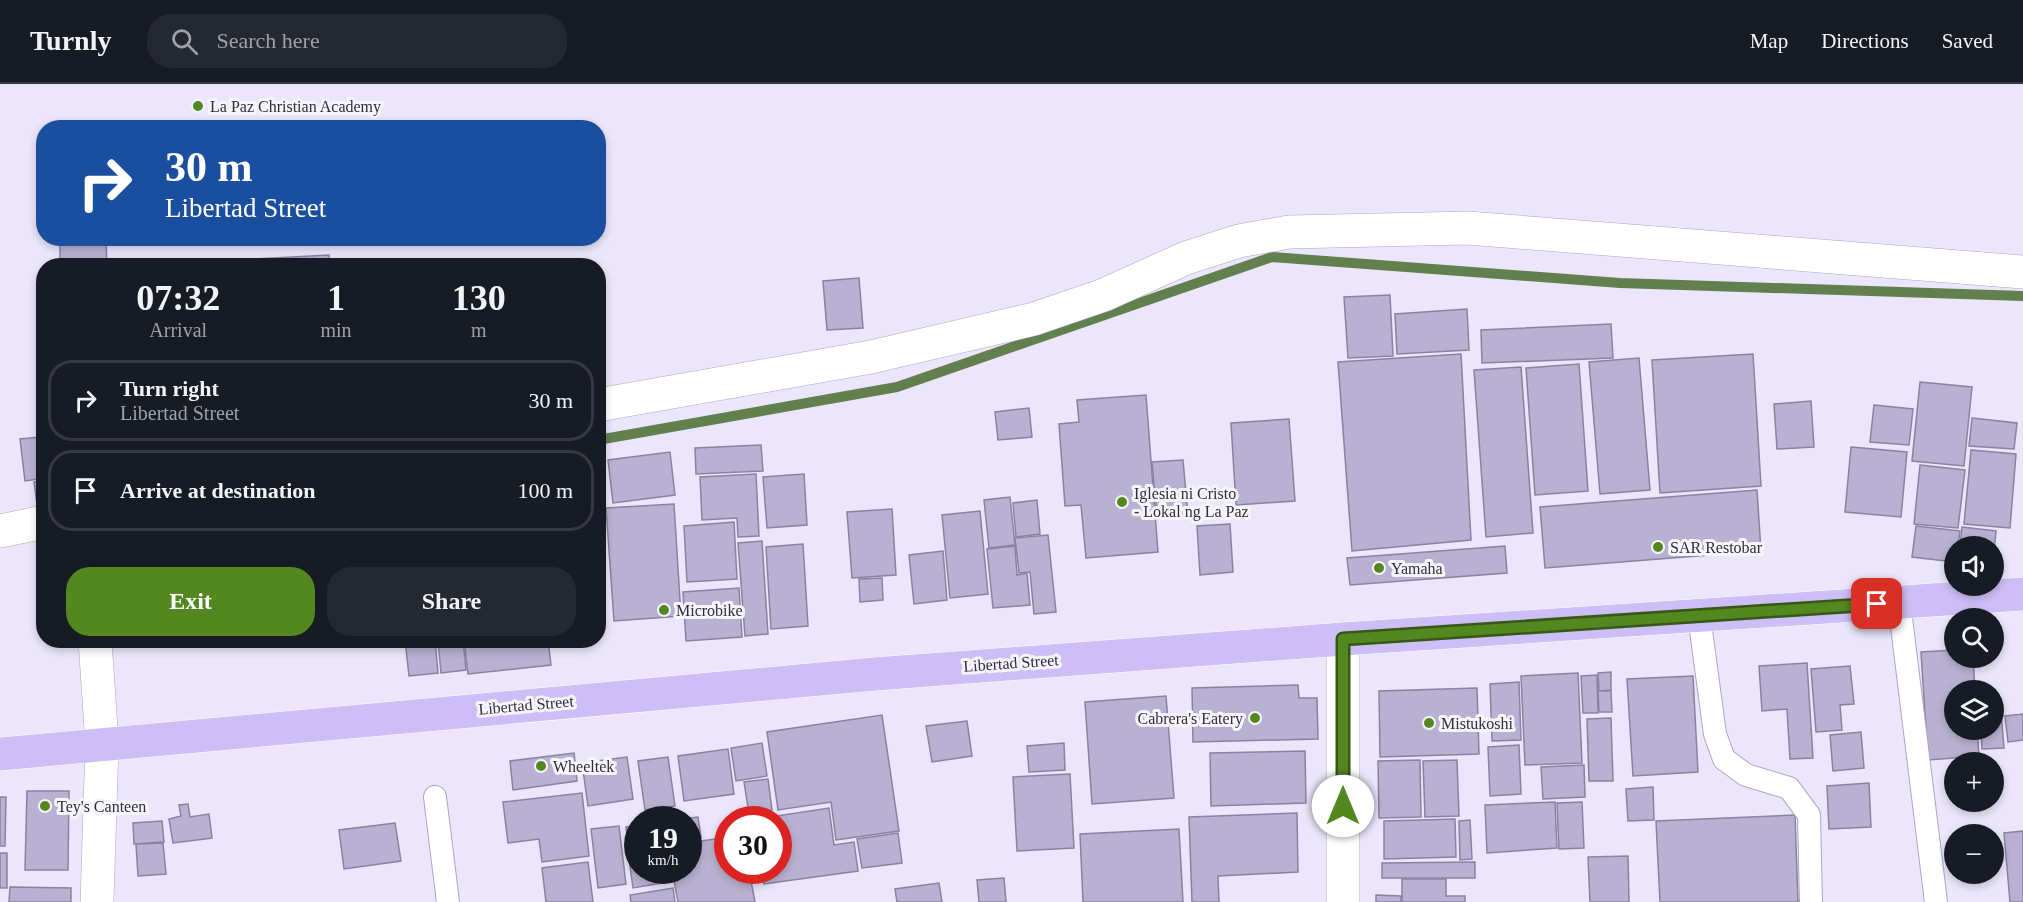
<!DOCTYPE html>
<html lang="en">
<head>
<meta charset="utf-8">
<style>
  :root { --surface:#171b24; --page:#242831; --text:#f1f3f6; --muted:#9ea1a6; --line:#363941; --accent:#538820 }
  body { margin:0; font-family:"Times New Roman",serif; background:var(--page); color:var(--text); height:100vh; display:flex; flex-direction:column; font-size:22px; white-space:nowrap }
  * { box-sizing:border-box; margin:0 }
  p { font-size:20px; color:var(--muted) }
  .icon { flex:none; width:33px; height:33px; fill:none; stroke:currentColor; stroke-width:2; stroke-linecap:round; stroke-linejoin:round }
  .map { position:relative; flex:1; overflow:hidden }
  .panel { position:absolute; left:36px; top:174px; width:570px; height:390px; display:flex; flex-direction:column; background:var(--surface); border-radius:24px; box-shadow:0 3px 9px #0003 }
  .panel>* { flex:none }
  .top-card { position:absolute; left:36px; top:36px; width:570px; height:126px; border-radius:24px; box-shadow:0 3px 9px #0003; background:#1a4fa0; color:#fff; overflow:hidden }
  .controls { position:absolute; left:1944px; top:452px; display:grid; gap:12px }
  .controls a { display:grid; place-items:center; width:60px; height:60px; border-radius:50%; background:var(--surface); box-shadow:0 3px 9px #0003; font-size:30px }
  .speed { position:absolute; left:624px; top:722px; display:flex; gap:12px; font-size:30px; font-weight:700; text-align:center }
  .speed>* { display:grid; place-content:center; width:78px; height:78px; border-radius:50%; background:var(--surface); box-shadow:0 3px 9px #0003; line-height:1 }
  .speed small { font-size:15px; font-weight:400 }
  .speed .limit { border:9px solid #d22; background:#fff; color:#111 }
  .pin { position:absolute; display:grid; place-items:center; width:51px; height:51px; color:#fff; margin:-26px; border-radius:12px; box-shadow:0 3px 9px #0006 }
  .me { position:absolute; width:66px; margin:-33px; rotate:0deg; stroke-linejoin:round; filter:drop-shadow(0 0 4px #0008) }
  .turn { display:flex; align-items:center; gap:21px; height:126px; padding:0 30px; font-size:27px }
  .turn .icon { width:78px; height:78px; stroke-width:2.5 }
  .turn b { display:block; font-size:42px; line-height:51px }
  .eta { display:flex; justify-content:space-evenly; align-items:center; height:102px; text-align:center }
  .eta b { font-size:36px; font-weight:700; line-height:42px }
  .primary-button { display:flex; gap:12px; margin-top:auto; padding:12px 30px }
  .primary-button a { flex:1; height:69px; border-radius:24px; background:var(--accent); color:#fff; font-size:24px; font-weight:700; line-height:69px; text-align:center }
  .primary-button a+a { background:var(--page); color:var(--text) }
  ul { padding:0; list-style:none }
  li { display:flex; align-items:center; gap:18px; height:81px; margin:0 12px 9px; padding:0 18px; border:3px solid var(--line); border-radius:24px }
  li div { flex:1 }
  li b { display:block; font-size:22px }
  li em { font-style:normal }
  header { display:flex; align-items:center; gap:36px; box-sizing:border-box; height:84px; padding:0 30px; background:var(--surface); border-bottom:2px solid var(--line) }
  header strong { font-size:28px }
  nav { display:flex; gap:33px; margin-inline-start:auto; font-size:21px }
  .search { width:420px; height:54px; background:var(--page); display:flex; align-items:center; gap:15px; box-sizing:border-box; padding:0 21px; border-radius:24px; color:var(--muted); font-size:22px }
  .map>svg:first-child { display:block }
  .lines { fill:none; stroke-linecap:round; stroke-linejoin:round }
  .stream { stroke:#627f4e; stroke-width:10 }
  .building { fill:#b9b1d2; stroke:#8a82a2; stroke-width:1.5 }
  .service-casing { stroke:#ada5c6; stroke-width:24 }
  .minor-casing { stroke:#ada5c6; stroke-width:34 }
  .trunk-casing { stroke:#fff; stroke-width:34 }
  .service { stroke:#fff; stroke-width:22 }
  .minor { stroke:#fff; stroke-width:33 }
  .trunk { stroke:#cebef7; stroke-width:33 }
  .route-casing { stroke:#365815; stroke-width:15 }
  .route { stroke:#538820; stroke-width:10 }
  .poi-dot { fill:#538820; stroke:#f7f5fc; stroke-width:2 }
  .labels { text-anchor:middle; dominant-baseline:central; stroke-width:6; stroke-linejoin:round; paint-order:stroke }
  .poi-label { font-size:16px; fill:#302c3a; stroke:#f7f5fc; text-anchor:start }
  .street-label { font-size:16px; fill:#302c3a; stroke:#f7f5fc }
</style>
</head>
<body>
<header>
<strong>Turnly</strong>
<div class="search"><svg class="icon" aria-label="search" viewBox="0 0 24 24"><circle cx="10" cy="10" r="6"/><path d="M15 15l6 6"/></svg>Search here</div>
<nav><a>Map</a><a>Directions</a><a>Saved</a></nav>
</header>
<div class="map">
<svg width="2023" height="818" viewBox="0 0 2023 818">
  <rect width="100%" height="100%" fill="#ebe6fb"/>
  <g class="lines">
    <polyline class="stream" points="598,356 897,303 1272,173 1620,199 2023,212"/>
  </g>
  <g class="building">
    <polygon points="60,154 106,154 107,182 60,182"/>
    <polygon points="329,171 329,182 138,182 137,181"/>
    <polygon points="859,194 863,244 827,246 823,197"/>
    <polygon points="1390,211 1393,272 1348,274 1344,213"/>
    <polygon points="1467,225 1469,266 1397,270 1395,230"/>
    <polygon points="1611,240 1613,274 1482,279 1481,246"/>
    <polygon points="1461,270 1471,456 1352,467 1338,278"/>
    <polygon points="1753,270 1761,402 1660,409 1652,276"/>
    <polygon points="1639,274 1650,406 1600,410 1589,278"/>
    <polygon points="1579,280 1588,407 1535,411 1526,284"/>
    <polygon points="1521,283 1533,449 1486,453 1474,286"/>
    <polygon points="1920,298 1972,303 1964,382 1912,377"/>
    <polygon points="1146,311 1158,468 1086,474 1081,421 1065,422 1059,340 1079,338 1077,316"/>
    <polygon points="1811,317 1814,363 1777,365 1774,320"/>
    <polygon points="1874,321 1913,325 1909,361 1870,358"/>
    <polygon points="1029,324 1032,353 998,356 995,328"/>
    <polygon points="38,326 44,326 44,394 25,397 20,355 41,353"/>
    <polygon points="1972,334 2017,339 2014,365 1969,362"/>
    <polygon points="1289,335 1295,417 1236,421 1231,339"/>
    <polygon points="761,361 763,387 696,390 695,364"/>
    <polygon points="1851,363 1907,368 1901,433 1845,428"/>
    <polygon points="1971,366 2016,370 2010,444 1964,440"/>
    <polygon points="670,368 675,411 613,419 608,376"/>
    <polygon points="1183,376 1188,432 1157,435 1152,378"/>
    <polygon points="1920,381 1965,386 1958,444 1914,440"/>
    <polygon points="756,390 759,452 738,453 737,434 702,436 700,393"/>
    <polygon points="804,390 807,441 767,444 763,393"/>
    <polygon points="44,397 44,427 38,428 34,398"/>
    <polygon points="1757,406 1761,467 1545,484 1540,423"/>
    <polygon points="1010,413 1015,461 989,464 984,416"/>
    <polygon points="1037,416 1040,450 1016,453 1013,419"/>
    <polygon points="674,420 681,532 614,537 606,424"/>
    <polygon points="892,425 896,491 852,494 847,428"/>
    <polygon points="980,427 988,510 950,514 942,431"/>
    <polygon points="734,438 737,495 687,498 684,442"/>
    <polygon points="1230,440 1233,488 1200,491 1197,442"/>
    <polygon points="1916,442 1960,447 1958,462 1954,462 1954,478 1912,473"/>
    <polygon points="1962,443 1996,447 1994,468 1994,462 1960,462"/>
    <polygon points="1048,451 1056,528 1034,530 1030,488 1019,489 1015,454"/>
    <polygon points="762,457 768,550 745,552 738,459"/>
    <polygon points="803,460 808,542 771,545 766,463"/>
    <polygon points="1015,462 1017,491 1027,489 1030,521 993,524 987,465"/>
    <polygon points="1505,462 1507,489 1350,501 1347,474"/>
    <polygon points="943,467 947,516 914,520 909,471"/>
    <polygon points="599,492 602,549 598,549 598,492"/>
    <polygon points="882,494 883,516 860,518 859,495"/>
    <polygon points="739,504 742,553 686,557 683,508"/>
    <polygon points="405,556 435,556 438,589 409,592"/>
    <polygon points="463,556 466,586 441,589 438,557"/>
    <polygon points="464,556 548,556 551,581 468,590"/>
    <polygon points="1954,566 1954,573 1973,573 1975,606 1954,606 1954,645 1977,645 1979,672 1928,676 1921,568"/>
    <polygon points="1807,579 1813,674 1790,675 1787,625 1762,627 1759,582"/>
    <polygon points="1850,582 1854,620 1840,621 1842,646 1816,648 1811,585"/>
    <polygon points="1611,588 1611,606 1599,607 1598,589"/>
    <polygon points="1578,589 1582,679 1525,681 1521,592"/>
    <polygon points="1597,591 1598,629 1583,629 1581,592"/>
    <polygon points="1693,592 1698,688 1633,692 1627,595"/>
    <polygon points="1519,598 1521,656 1492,657 1490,600"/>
    <polygon points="1298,601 1299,614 1317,614 1318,655 1193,658 1192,604"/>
    <polygon points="1477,604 1479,670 1380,673 1379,607"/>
    <polygon points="1598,607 1611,607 1612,628 1599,628"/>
    <polygon points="1166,612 1174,714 1092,720 1085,618"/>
    <polygon points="2001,628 2004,664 1982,665 1981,645 1994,645 1994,629"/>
    <polygon points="2023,630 2023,656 2008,658 2005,632"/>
    <polygon points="882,631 899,747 836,756 831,718 778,726 767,648"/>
    <polygon points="1611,634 1613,697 1589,697 1587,635"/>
    <polygon points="967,637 972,672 932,678 926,642"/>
    <polygon points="1861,648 1864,684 1833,687 1830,651"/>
    <polygon points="762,659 767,692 736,697 731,664"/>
    <polygon points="1064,659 1065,686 1029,688 1027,662"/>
    <polygon points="1519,661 1521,710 1490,712 1488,663"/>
    <polygon points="728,665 734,710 684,717 678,672"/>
    <polygon points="1305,667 1306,719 1211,722 1210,669"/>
    <polygon points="574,669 577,697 513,706 510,677"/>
    <polygon points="627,673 633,715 588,722 582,679"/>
    <polygon points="668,673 675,722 645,726 638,677"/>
    <polygon points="1420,676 1421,733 1379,734 1378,677"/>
    <polygon points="1457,676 1459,732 1425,733 1423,677"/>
    <polygon points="1584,681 1585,713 1543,715 1541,683"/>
    <polygon points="1070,690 1074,764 1017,767 1013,693"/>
    <polygon points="768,695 772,726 749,730 744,698"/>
    <polygon points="1869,699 1871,743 1829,745 1827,702"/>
    <polygon points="1653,703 1654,736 1628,737 1626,705"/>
    <polygon points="27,707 69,707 68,786 25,786"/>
    <polygon points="582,709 589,772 542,778 539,755 508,759 503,718"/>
    <polygon points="0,713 6,713 5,762 0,762"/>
    <polygon points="1555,718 1557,764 1487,769 1485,721"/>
    <polygon points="1582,718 1584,764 1559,765 1557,719"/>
    <polygon points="188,720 190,733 209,730 212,754 173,759 169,735 181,732 179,721"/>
    <polygon points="829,724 834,761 854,758 858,787 764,800 762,786 778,786 778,735 757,735"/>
    <polygon points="1297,729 1298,788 1218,792 1219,818 1192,818 1189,733"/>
    <polygon points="1795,731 1798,818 1660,818 1656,737"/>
    <polygon points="698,733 701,753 688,755 688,735 681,735"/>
    <polygon points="1455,735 1456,773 1384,775 1384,737"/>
    <polygon points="1470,736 1472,775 1460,776 1459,737"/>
    <polygon points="162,737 164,758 134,760 133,739"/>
    <polygon points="395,739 401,777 344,785 339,746"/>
    <polygon points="638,741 638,763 629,764 626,743"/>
    <polygon points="619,742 626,800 598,804 591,745"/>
    <polygon points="1179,745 1183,818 1083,818 1080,750"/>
    <polygon points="2023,747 2023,818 2010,818 2004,749"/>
    <polygon points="898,749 902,779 862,784 857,755"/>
    <polygon points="728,753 728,786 749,786 755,818 678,818 674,797 633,804 628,768 638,767 638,786 688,786 688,759"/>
    <polygon points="163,759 166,790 138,792 136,760"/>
    <rect x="0" y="769" width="7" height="35"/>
    <polygon points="1628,772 1629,818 1590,818 1588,773"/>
    <polygon points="588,778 593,818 546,818 542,784"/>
    <polygon points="1475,778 1475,794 1382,794 1382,779"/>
    <polygon points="1004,794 1006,818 979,818 977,796"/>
    <polygon points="1402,795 1446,795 1446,812 1465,812 1465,818 1402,818"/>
    <polygon points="939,799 942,818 897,818 895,805"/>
    <polygon points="10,803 71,804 71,818 9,818"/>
    <polygon points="673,804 675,818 631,818 630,811"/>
    <polygon points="1376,811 1401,812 1401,818 1376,818"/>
  </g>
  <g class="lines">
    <g class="service-casing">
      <g id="service">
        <polyline points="1899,518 1936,818"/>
        <polyline points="1699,532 1715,650 1724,675 1746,691 1789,704 1809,731 1811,818"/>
        <polyline points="435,713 448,818"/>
      </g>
    </g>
    <g class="minor-casing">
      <g id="minor">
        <polyline points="598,321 871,273 1034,235 1104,211 1186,174 1239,157 1289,148 1468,144 2023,188"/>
        <polyline points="0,447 44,438"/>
        <polyline points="95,556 102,660 97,818"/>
        <polyline points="1343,818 1343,555"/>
      </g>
    </g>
    <g class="trunk-casing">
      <polyline id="trunk" points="0,670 875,590 1343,555 2023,510"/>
    </g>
    <use href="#service" class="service"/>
    <use href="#minor" class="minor"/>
    <use href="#trunk" class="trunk"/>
  </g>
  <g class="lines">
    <g class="route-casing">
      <polyline id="route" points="1343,722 1343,555 1877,520"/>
    </g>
    <use href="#route" class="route"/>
  </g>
  <g class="poi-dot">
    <circle cx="198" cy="22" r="6"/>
    <circle cx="1122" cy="418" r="6"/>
    <circle cx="1658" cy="463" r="6"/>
    <circle cx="1379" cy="484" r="6"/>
    <circle cx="664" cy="526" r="6"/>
    <circle cx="1255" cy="634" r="6"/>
    <circle cx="1429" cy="639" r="6"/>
    <circle cx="541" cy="682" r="6"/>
    <circle cx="45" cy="722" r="6"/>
  </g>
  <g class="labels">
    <g class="poi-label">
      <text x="210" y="22">La Paz Christian Academy</text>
      <text x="1134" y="409">Iglesia ni Cristo<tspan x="1134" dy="18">- Lokal ng La Paz</tspan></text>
      <text x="1670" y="463">SAR Restobar</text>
      <text x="1391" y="484">Yamaha</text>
      <text x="676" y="526">Microbike</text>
      <text x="1243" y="634" text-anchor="end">Cabrera's Eatery</text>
      <text x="1441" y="639">Mistukoshi</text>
      <text x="553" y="682">Wheeltek</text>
      <text x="57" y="722">Tey's Canteen</text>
    </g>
    <g class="street-label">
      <text transform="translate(1011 579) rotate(-4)">Libertad Street</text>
      <text transform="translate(526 621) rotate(-5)">Libertad Street</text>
    </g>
  </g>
</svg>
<div class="controls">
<a><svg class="icon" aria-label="sound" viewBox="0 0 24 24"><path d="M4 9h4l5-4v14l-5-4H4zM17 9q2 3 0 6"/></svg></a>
<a><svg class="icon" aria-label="search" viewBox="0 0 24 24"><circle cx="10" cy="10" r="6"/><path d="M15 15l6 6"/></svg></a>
<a><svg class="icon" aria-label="layers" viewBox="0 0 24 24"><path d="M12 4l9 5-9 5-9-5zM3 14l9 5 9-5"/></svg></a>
<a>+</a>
<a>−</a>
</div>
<div class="speed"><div>19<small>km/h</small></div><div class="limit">30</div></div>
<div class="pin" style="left:1877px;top:520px;background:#d93025"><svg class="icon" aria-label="arrive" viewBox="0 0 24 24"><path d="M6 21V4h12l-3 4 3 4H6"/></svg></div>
<svg class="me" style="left:1343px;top:722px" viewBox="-20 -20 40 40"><circle r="19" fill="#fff"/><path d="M0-13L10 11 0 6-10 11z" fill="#538820"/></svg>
<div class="top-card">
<div class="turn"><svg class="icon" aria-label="right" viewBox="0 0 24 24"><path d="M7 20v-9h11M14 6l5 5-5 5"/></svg><div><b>30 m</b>Libertad Street</div></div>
</div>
<section class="panel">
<div class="eta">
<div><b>07:32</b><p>Arrival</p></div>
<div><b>1</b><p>min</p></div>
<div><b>130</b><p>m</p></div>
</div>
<ul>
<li><svg class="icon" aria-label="right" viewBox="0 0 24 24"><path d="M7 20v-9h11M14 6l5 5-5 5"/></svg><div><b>Turn right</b><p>Libertad Street</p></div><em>30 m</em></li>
<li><svg class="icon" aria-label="arrive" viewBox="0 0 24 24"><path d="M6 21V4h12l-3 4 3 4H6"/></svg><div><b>Arrive at destination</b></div><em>100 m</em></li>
</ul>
<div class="primary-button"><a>Exit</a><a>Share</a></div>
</section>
</div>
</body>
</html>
